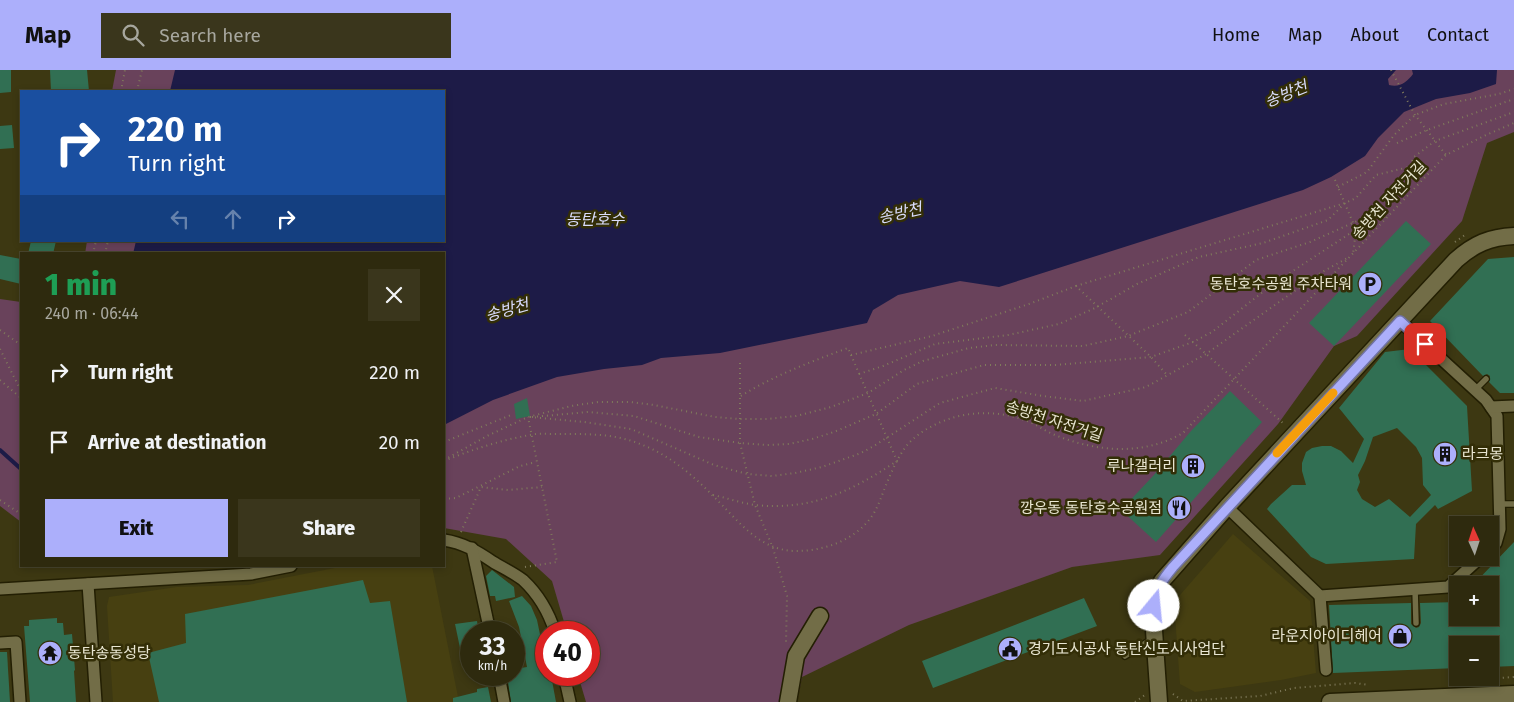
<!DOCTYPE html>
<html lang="en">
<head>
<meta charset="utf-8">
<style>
  :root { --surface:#2e2a0e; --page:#3a361c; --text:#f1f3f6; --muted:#a7a79e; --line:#49462e; --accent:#acaffb }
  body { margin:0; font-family:"Fira Sans","Noto Sans KR",sans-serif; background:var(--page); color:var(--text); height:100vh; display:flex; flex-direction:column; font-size:19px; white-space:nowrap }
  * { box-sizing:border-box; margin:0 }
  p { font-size:16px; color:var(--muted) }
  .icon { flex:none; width:28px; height:28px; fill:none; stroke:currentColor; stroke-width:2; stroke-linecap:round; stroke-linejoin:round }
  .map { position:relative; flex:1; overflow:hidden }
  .side { position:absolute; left:20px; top:182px; width:425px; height:315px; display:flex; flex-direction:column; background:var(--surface); border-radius:0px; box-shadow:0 2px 8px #0003,0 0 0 1px var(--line) }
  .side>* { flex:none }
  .top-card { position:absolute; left:20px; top:20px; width:425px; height:152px; border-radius:0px; box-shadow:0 2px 8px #0003,0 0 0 1px var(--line); background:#1a4fa0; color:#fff; overflow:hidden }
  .needle { width:32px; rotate:357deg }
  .tools { position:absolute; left:1449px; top:446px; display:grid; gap:10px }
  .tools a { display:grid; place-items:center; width:50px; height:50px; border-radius:0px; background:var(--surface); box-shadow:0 2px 8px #0003,0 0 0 1px var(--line); font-size:25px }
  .speed { position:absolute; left:460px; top:551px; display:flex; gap:10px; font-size:25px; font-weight:700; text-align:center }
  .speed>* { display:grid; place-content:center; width:65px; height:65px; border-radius:50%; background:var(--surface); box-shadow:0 2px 8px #0003,0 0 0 1px var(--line); line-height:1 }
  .speed small { font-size:12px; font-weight:400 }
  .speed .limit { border:8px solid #d22; background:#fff; color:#111 }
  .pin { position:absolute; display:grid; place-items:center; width:42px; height:42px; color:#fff; margin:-21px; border-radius:10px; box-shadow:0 2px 8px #0006 }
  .me { position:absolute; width:55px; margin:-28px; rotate:17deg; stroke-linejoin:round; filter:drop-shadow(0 0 4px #0008) }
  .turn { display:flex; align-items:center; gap:18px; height:105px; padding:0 25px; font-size:22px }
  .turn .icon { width:65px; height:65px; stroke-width:2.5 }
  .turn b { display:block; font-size:35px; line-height:42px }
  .lanes { display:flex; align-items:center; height:48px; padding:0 25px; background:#0003; justify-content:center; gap:25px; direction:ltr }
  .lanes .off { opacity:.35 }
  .round { display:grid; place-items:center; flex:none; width:52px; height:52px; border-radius:0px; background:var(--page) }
  .headline { display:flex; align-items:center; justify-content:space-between; height:85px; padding:0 25px }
  h1 { font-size:30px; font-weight:800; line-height:38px; color:#1e9e55 }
  .button { display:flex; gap:10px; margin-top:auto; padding:10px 25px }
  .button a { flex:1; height:58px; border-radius:0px; background:var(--accent); color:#111; font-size:20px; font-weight:800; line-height:58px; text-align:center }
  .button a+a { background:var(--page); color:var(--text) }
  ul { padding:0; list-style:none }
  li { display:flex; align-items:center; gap:15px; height:70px; padding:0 25px }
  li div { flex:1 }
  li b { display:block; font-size:19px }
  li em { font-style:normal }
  header { display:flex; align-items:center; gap:30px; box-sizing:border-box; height:70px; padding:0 25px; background:var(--accent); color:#111 }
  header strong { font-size:24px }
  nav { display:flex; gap:28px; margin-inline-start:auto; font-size:18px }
  .search { width:350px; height:45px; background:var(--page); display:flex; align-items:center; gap:12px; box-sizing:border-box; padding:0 18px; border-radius:0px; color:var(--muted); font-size:19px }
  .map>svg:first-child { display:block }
  .built { fill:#474011 }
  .green { fill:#69425b }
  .water { fill:#1d1b47 }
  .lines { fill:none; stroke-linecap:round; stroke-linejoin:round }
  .stream { stroke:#1d1b47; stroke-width:4 }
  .building { fill:#316f53; fill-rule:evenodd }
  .lane-casing { stroke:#231f03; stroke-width:8 }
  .street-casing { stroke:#231f03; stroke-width:14 }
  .secondary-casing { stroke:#231f03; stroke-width:19 }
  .path { stroke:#807b5c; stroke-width:2; stroke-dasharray:1 4; stroke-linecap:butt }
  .lane { stroke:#726d47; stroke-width:5.5 }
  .street { stroke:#726d47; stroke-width:11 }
  .secondary { stroke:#726d47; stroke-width:16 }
  .route-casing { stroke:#7072a3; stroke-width:12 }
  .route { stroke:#acaffb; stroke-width:9 }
  .slow { stroke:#f59e0b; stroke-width:9 }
  .labels { text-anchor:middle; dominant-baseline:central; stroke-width:5; stroke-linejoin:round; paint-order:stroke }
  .street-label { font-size:15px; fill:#e9e6d2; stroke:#332e07 }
  .poi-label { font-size:15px; fill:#e9e6d2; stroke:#332e07; text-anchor:end }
  .water-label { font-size:16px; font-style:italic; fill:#d9dcfc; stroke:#332e07 }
</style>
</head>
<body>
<header>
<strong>Map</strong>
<div class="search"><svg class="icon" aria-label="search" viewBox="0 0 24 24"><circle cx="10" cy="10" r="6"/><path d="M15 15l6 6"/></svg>Search here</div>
<nav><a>Home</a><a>Map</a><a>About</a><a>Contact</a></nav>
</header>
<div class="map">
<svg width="1514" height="632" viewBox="0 0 1514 632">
  <rect width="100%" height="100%" fill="#3d3812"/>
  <g class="built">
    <polygon points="1233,464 1310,531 1316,603 1281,610 1195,622 1180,614 1174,532"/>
    <polygon points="345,496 432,496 459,632 113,632 107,536 109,527 177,517 248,515"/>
  </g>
  <g class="green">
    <polygon points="116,0 1514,0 1514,62 1487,73 1462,151 1357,266 1334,276 1278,354 1160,485 1072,497 909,555 802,607 797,632 586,632 578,605 589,605 589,562 567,562 552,511 506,469 444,458 444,184 85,184 87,171 444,171 444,21 112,21"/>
    <polygon points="0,229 21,232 21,452 0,436"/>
  </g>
  <path class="water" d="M175 0H1396L1388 9 1389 15C1400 18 1407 12 1413 4L1412 0H1497L1496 14 1470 23 1436 29 1404 42 1378 68 1365 86 1331 107 1303 120 999 217 960 211 898 225 873 240 867 253 720 283 661 288 642 295 604 299 557 307 493 330 444 355V184H133L136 171H444V21H170Z"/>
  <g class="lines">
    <polyline class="stream" points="0,380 21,399"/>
  </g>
  <g class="building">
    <polygon points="0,0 11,0 11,22 0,23"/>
    <polygon points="50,0 87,0 89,21 51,21"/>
    <polygon points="12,55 14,78 0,79 0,56"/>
    <polygon points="1406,151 1431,174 1334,276 1309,253"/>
    <polygon points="31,171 56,171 53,184 28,184"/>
    <polygon points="0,185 21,189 21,214 0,209"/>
    <polygon points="1514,187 1514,323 1500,323 1489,312 1490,306 1487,304 1483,306 1430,251 1488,189"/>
    <path d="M1410 279 1467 336 1472 421 1438 439 1435 435 1416 454 1414 489 1326 494 1311 487 1267 439 1271 434 1292 415H1306L1302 401V393L1306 382 1312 378 1322 376H1331L1341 381 1353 393 1364 369 1339 338 1385 282ZM1397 358 1416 377 1422 388 1423 415 1431 425 1410 447 1389 429 1375 437 1362 429 1357 420 1360 412 1358 405 1365 391 1373 367Z"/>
    <polygon points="1230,321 1262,352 1156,472 1121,440 1153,406 1191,361"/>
    <polygon points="527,328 530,346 516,349 514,334"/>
    <polygon points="1514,472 1514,596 1490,597 1490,575 1458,575 1458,598 1333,603 1329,535 1411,533 1411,554 1416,558 1419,557 1421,553 1420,533 1458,532 1458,548 1490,548 1490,515 1473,515"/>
    <polygon points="492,500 514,517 515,527 496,531 495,526 490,526 486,506"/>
    <polygon points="363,510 370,533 390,531 407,632 159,632 148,583 186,573 185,544"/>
    <polygon points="522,526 531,536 537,550 546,593 546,605 551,605 556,632 511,632 507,605 514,605 514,599 527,597 519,557 509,531"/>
    <polygon points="1084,528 1097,556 933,618 922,591"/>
    <polygon points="57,548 57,553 63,553 64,565 72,564 75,600 74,601 76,632 30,632 24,556 29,556 29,550"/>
    <polygon points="477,551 479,562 471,562 471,576 460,578 455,554"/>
    <polygon points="0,582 7,582 10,632 0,632"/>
    <polygon points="488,617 491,632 453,632 453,628 477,622 477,619"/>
  </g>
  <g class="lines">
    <g class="lane-casing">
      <g id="lane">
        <polyline points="1475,320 1486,309"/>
        <polyline points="1500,434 1514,434"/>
        <polyline points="1415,519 1416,553"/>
        <polyline points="1125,586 1152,569"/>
      </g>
    </g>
    <g class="street-casing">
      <g id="street">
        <polyline points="1400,251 1486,330 1497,346 1500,459 1496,473 1490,478"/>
        <polyline points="1491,337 1514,336"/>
        <polyline points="1227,437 1320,526 1448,517 1480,488"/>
        <path d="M444 470C463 473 477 481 493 492 503 498 514 503 523 510 538 524 549 543 555 562"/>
        <polyline points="472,478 490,562"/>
        <polyline points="88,514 96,632"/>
        <polyline points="0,519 251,504 291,496"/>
        <polyline points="1320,526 1326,600"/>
        <polyline points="0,573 16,572 20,632"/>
        <polyline points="499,605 504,632"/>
        <polyline points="564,605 570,632"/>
      </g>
    </g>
    <g class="secondary-casing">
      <g id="secondary">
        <polyline points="788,632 796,586 820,546"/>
        <path d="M1159 632 1153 546 1155 526 1162 511 1227 437 1456 190C1474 174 1490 167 1514 166"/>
        <polyline points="1330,632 1514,624"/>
      </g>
    </g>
    <g class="path">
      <polyline points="1391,0 1415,45 1446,85"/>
      <polyline points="121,21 125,0"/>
      <polyline points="137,21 142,0"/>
      <polyline points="1397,73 1427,60 1514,29"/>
      <polyline points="1335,110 1356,160 1353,184"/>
      <polyline points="1338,117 1367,102 1394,65 1415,45 1444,34 1499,24 1514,19"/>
      <polyline points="1455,172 1465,165"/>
      <polyline points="93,184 96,171"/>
      <polyline points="105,184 108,171"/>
      <polyline points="1076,216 1345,133 1356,128 1376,105 1409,97"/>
      <polyline points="0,260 21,275"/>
      <polyline points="1185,265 1284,354"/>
      <polyline points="0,279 21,321"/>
      <polyline points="851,285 932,266 1029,234 1076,216 1151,287 1167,305"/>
      <polyline points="740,293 740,373 755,435 773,478 787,526 786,573"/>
      <polyline points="859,304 883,296 935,274 1008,265 1059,254 1095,238 1137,214 1199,187 1263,173 1328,150 1345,133"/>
      <polyline points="0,310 21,328"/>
      <polyline points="530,347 584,352 631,359 714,395 747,404 772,406 795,403 822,397 861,383 874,376 940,333 995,318 1043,326 1083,331 1146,317 1206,284 1317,205 1349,187"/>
      <polyline points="532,347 588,342 634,346 699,367 740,373 766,375 789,374 812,369 834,362 876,344 917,314 984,295 1055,295 1151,287 1193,272 1212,262 1273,214 1349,164 1389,145"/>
      <polyline points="444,372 511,345"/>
      <polyline points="444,390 487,366 528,347 571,336 598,332 630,332 654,335 715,347 739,349 767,349 796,346 831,337 868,323 904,300 923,291 969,278 995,275 1083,276 1128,266 1188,242 1256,190 1310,172 1364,148 1404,109 1414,87 1435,71 1514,42"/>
      <path d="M444 391C471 380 501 370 530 365 538 363 547 364 556 364 583 364 614 363 640 374 668 384 693 405 713 426 738 450 759 481 796 481 826 481 858 469 874 443 879 434 882 425 886 415 892 401 898 386 908 374 920 361 936 353 952 348 978 340 1007 342 1032 353 1040 357 1047 362 1055 365 1097 382 1143 386 1183 363L1446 85 1486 65 1514 53"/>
      <path d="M713 425C727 428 741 433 755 435 811 441 852 421 897 391L848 278C810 292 773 306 739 327"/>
      <polyline points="444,429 456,428 520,396 536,392"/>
      <polyline points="0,430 21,444"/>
      <polyline points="461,462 481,417 508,420 542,417"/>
      <polyline points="525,497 557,492 528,347"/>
      <polyline points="1138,543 1140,526"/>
      <polyline points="1473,611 1485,609 1514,607"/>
      <polyline points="1173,624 1183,631 1260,626 1294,618 1355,613 1369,615"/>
      <polyline points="1135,632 1145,625"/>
    </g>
    <use href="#lane" class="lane"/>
    <use href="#street" class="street"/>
    <use href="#secondary" class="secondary"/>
  </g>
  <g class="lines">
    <g class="route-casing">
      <path id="route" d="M1154 536C1155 520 1163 509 1173 497L1400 251 1425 274"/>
    </g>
    <use href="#route" class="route"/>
    <polyline class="slow" points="1277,383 1333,323"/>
  </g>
  <defs>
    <g id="parking-disc" transform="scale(1.25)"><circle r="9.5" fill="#acaffb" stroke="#332e07"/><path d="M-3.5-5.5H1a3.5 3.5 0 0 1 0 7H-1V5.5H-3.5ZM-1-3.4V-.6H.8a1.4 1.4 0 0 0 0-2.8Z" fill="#111"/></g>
    <g id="building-disc" transform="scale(1.25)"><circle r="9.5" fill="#acaffb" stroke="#332e07"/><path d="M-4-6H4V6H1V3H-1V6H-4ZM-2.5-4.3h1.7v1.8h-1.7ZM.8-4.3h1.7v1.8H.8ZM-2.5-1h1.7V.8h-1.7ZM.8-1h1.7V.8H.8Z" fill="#111"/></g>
    <g id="restaurant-disc" transform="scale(1.25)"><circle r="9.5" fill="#acaffb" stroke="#332e07"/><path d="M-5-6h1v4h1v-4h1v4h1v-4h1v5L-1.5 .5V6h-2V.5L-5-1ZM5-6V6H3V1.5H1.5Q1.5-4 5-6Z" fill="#111"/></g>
    <g id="shop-disc" transform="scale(1.25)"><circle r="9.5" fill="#acaffb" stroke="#332e07"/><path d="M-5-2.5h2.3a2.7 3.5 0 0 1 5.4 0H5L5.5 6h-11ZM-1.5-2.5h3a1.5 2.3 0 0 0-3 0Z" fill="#111"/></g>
    <g id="civic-disc" transform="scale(1.25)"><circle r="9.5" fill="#acaffb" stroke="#332e07"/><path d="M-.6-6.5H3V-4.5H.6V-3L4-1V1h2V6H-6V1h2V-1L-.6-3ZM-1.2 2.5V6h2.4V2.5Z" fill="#111"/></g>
    <g id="temple-disc" transform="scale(1.25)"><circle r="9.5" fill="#acaffb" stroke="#332e07"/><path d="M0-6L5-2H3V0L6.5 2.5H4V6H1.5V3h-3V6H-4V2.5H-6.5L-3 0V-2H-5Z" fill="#111"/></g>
  </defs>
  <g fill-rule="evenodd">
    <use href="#parking-disc" x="1370" y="214"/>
    <use href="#building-disc" x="1445" y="384"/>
    <use href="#building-disc" x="1193" y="396"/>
    <use href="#restaurant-disc" x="1179" y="438"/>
    <use href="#shop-disc" x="1400" y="566"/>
    <use href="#civic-disc" x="1010" y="579"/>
    <use href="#temple-disc" x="50" y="583"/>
  </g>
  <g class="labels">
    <g class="street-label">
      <text transform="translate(1389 130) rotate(-47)">송방천 자전거길</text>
      <text transform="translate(1054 351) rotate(18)">송방천 자전거길</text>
    </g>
    <g class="poi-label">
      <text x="1352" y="214">동탄호수공원 주차타워</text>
      <text x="1462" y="384" text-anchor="start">라크몽</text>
      <text x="1176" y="396">루나갤러리</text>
      <text x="1162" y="438">깡우동 동탄호수공원점</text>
      <text x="1382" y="566">라운지아이디헤어</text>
      <text x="1028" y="579" text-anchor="start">경기도시공사 동탄신도시사업단</text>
      <text x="68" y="583" text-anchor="start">동탄송동성당</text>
    </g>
    <g class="water-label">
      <text transform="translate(1286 24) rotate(-22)">송방천</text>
      <text transform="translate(900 143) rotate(-13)">송방천</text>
      <text x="595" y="149">동탄호수</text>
      <text transform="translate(507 240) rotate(-16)">송방천</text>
    </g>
  </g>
</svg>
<div class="tools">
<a><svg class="needle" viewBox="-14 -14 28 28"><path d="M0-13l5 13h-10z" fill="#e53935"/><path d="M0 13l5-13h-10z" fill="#a7a79e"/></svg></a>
<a>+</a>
<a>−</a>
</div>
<div class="speed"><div>33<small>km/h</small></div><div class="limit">40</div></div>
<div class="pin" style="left:1425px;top:274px;background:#d93025"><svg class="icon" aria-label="arrive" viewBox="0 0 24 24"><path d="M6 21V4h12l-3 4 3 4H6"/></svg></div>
<svg class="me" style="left:1154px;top:536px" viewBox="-20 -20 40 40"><circle r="19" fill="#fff"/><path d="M0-13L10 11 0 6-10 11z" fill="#acaffb"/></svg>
<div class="top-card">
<div class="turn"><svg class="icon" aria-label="right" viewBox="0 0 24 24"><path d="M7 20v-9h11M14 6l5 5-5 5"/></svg><div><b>220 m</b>Turn right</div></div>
<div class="lanes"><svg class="icon off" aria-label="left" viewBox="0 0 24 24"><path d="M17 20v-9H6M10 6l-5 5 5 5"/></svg><svg class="icon off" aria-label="ahead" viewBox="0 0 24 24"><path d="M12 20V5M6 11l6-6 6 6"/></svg><svg class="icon" aria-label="right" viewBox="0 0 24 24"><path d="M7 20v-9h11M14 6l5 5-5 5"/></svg></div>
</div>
<section class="side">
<div class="headline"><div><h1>1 min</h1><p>240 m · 06:44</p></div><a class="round"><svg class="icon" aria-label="close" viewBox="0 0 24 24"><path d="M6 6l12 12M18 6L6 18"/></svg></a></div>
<ul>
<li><svg class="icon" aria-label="right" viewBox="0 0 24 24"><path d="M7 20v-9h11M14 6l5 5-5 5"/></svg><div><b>Turn right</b></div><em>220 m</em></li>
<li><svg class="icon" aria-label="arrive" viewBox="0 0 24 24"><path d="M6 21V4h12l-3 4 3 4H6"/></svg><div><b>Arrive at destination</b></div><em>20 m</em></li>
</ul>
<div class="button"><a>Exit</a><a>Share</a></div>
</section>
</div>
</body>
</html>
